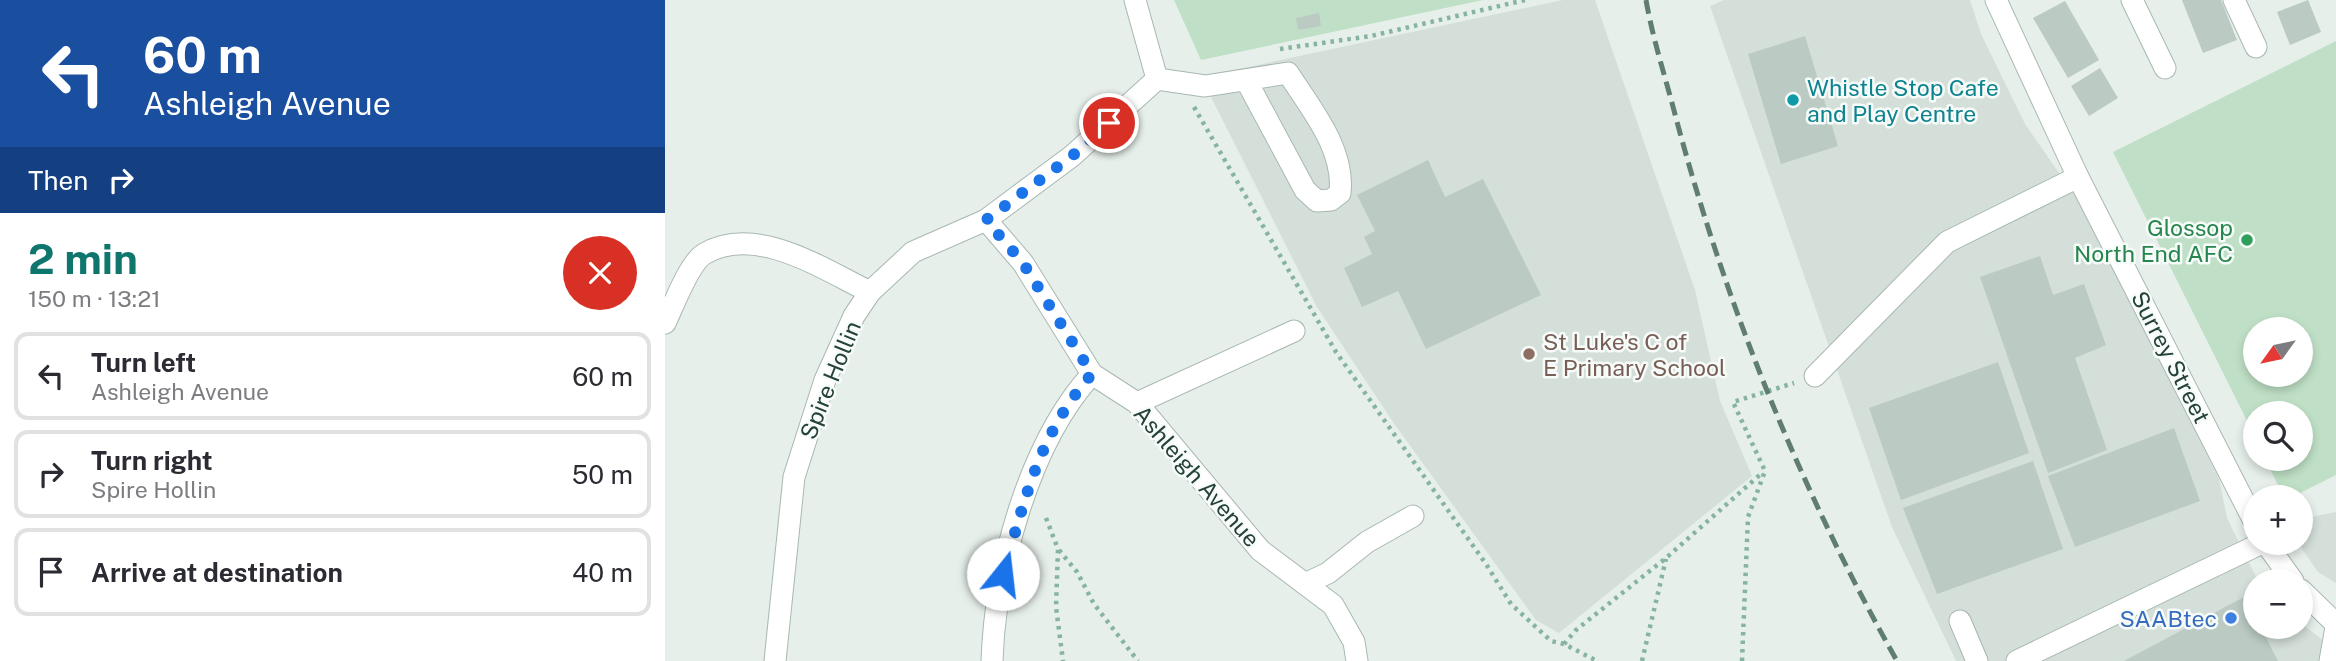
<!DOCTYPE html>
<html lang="en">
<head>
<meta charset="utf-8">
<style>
  :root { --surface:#fff; --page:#f7f7f7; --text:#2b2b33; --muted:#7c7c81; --line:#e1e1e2; --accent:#0f766e }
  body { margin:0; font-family:"Public Sans",sans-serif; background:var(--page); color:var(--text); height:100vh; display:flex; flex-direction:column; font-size:26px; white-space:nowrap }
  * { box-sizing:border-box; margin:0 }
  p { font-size:23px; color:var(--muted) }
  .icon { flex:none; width:38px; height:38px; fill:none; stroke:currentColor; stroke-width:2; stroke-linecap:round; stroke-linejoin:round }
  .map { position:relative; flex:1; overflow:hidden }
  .drawer { display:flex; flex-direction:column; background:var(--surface); width:665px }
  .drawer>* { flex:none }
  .guide { background:#1a4fa0; color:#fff; overflow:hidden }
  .needle { width:46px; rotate:237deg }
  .controls { position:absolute; left:1578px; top:317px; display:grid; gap:14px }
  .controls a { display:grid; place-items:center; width:70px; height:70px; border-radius:50%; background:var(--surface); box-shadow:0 4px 10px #0003; font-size:35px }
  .pin { position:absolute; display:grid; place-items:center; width:60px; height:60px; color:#fff; margin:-30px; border:4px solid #fff; border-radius:50%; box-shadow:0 2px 7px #0007 }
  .me { position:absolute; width:77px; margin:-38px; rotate:16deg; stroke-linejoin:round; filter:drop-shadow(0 0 5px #0008) }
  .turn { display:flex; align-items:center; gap:24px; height:147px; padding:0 28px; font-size:32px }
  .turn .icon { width:91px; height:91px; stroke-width:2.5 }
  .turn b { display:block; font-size:49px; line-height:60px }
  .then { display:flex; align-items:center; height:66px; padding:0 28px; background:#0003; gap:14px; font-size:26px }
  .round { display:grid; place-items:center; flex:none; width:74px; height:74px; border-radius:37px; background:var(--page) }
  .overview { display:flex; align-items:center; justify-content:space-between; height:119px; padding:0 28px }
  h1 { font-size:42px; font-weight:700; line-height:52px; color:var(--accent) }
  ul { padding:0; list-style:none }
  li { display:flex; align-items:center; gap:21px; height:88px; margin:0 14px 10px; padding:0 14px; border:4px solid var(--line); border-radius:14px }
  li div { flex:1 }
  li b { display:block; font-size:26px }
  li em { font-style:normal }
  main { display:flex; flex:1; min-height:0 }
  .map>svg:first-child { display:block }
  .built { fill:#d4dfd9 }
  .green { fill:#bfe0c6; fill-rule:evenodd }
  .building { fill:#bbcac3 }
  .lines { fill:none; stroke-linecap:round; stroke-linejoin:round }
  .minor-casing { stroke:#a8b8b1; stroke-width:23 }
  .path { stroke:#86b3a2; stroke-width:4.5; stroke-dasharray:3.5 5; stroke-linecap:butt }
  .minor { stroke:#fff; stroke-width:21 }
  .rail { stroke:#5f7d73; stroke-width:5; stroke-dasharray:14 7; stroke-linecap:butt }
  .route { stroke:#1a73e8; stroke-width:12; stroke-dasharray:0 21.6 }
  .culture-dot { fill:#0f9aa8; stroke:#f7fbf9; stroke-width:2.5 }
  .leisure-dot { fill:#2e9e5b; stroke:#f7fbf9; stroke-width:2.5 }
  .education-dot { fill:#8d6e63; stroke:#f7fbf9; stroke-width:2.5 }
  .shop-dot { fill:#3f7fe0; stroke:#f7fbf9; stroke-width:2.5 }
  .labels { text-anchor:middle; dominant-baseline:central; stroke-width:5; stroke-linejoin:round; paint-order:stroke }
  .culture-label { font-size:23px; fill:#0d838f; stroke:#f7fbf9; text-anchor:start }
  .leisure-label { font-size:23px; fill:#27864d; stroke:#f7fbf9; text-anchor:end }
  .education-label { font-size:23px; fill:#785e54; stroke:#f7fbf9; text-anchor:start }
  .street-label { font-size:23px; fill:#244238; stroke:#f7fbf9 }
  .shop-label { font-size:23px; fill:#366cbe; stroke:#f7fbf9; text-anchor:end }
</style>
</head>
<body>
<main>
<section class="drawer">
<div class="guide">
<div class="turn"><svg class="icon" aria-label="left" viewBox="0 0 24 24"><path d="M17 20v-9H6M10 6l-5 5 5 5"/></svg><div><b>60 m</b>Ashleigh Avenue</div></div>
<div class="then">Then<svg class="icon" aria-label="right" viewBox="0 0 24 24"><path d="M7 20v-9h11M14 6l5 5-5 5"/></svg></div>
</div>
<div class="overview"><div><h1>2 min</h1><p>150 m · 13:21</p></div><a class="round" style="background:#d93025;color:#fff"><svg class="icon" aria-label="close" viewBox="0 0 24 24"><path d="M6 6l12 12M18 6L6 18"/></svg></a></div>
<ul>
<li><svg class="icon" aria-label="left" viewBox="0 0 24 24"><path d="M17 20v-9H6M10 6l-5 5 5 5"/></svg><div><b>Turn left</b><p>Ashleigh Avenue</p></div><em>60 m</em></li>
<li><svg class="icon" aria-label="right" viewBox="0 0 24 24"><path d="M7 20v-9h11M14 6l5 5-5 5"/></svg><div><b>Turn right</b><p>Spire Hollin</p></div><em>50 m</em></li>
<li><svg class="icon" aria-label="arrive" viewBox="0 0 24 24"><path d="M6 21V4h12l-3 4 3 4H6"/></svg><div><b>Arrive at destination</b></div><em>40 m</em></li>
</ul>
</section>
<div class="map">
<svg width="1671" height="661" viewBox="0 0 1671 661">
  <rect width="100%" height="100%" fill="#e6efea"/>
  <g class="built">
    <polygon points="898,0 930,0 1030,290 1055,401 1087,476 894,633 871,620 728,422 652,307 536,77"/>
    <polygon points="1059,0 1305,0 1316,34 1360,124 1424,216 1554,479 1562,518 1593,581 1591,626 1636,626 1636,623 1671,651 1671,661 1291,661 1227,527 1045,6"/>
    <polygon points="1671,512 1671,583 1653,572 1633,543 1636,542 1636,519"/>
  </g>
  <g class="green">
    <polygon points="509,0 818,0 536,60"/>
    <path d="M1671 41V475L1627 497H1619L1600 459 1636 458V413H1591V439L1448 152ZM1591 329H1636V374H1591Z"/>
  </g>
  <g class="building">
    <polygon points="1517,0 1556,0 1572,40 1538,53"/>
    <polygon points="1643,0 1656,32 1625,45 1612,12"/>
    <polygon points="1400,1 1434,60 1403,78 1368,18"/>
    <polygon points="654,13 656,26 633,30 631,18"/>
    <polygon points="1140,36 1173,146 1116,164 1083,54"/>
    <polygon points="1435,68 1453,98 1424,116 1406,86"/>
    <polygon points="763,160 780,197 818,179 876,295 761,349 733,291 697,307 679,268 707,254 699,237 710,231 692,195"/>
    <polygon points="1375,256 1388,295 1419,284 1441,345 1410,358 1442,450 1383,473 1315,277"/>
    <polygon points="1333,362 1364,453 1236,500 1204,408"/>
    <polygon points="1509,428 1535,501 1410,547 1383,476"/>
    <polygon points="1368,461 1398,549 1272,594 1238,508"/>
    <polygon points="1579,597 1591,618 1591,626 1595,626 1613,661 1459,661"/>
  </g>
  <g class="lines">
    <g class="minor-casing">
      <g id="minor">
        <polyline points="1331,0 1413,177 1591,525"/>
        <polyline points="1467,0 1500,68"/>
        <polyline points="1569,0 1591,47"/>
        <path d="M492 79 540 86 623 73C646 109 680 149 675 193L666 200 652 201 640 190 581 80"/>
        <polyline points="321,220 358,263 427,374 472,403 595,550 668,605 689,642 692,661"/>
        <path d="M0 323C8 307 24 263 39 254 91 223 159 270 205 292"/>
        <polyline points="1150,376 1282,242 1413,177"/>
        <polyline points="472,403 629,331"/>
        <polyline points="1600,542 1628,581"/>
        <polyline points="640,584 663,573 702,542 748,516"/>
        <polyline points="1636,590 1671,624"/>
        <polyline points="1295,621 1312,661"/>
        <polyline points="110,661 129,477 160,380 189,316 205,292 248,252 321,220 407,156 492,79 470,0"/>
        <path d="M327 661C330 569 364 443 427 374"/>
        <polyline points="1352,661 1599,542"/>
        <polyline points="1665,661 1671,627"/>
      </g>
    </g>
    <g class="path">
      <polyline points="615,49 706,36 860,0"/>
      <polyline points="529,107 671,352 821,564 846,604 886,641 899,644 932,661"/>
      <polyline points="381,518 393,549 391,607 398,661"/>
      <polyline points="394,550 412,572 429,604 473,661"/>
      <polyline points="899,644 911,630 1001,558 1097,473"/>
      <polyline points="977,661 1001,559"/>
      <polyline points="1077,661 1083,517 1100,471 1068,402 1129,383"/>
    </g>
    <use href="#minor" class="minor"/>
    <path class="rail" d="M981 0C988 40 1001 79 1011 118 1061 306 1136 491 1232 661"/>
  </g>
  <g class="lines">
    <path class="route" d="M338 574C360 500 374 433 427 374L358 263 321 220 407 156 444 123"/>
  </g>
  <circle class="culture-dot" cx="1128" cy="100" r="7"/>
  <circle class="leisure-dot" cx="1582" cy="240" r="7"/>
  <circle class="education-dot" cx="864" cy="354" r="7"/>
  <circle class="shop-dot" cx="1566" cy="618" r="7"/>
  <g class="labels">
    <g class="culture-label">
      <text x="1142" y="87">Whistle Stop Cafe<tspan x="1142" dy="26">and Play Centre</tspan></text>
    </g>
    <g class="leisure-label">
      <text x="1568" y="227">Glossop<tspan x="1568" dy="26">North End AFC</tspan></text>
    </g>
    <g class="education-label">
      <text x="878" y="341">St Luke's C of<tspan x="878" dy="26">E Primary School</tspan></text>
    </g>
    <g class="street-label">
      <text transform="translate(1506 357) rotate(63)">Surrey Street</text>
      <text transform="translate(165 380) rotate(-68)">Spire Hollin</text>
      <text transform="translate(532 476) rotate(49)">Ashleigh Avenue</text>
    </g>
    <g class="shop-label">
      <text x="1552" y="618">SAABtec</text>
    </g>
  </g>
</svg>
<div class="controls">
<a><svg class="needle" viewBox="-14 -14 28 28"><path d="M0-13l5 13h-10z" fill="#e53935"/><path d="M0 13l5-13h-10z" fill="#7c7c81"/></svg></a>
<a><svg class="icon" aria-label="search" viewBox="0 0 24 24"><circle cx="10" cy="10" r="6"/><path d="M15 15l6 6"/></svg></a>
<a>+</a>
<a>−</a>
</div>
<div class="pin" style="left:444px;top:123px;background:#d93025"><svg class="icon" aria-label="arrive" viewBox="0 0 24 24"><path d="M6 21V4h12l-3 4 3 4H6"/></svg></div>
<svg class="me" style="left:338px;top:574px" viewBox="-20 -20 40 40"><circle r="19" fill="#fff"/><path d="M0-13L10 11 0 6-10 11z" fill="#1a73e8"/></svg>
</div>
</main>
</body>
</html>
